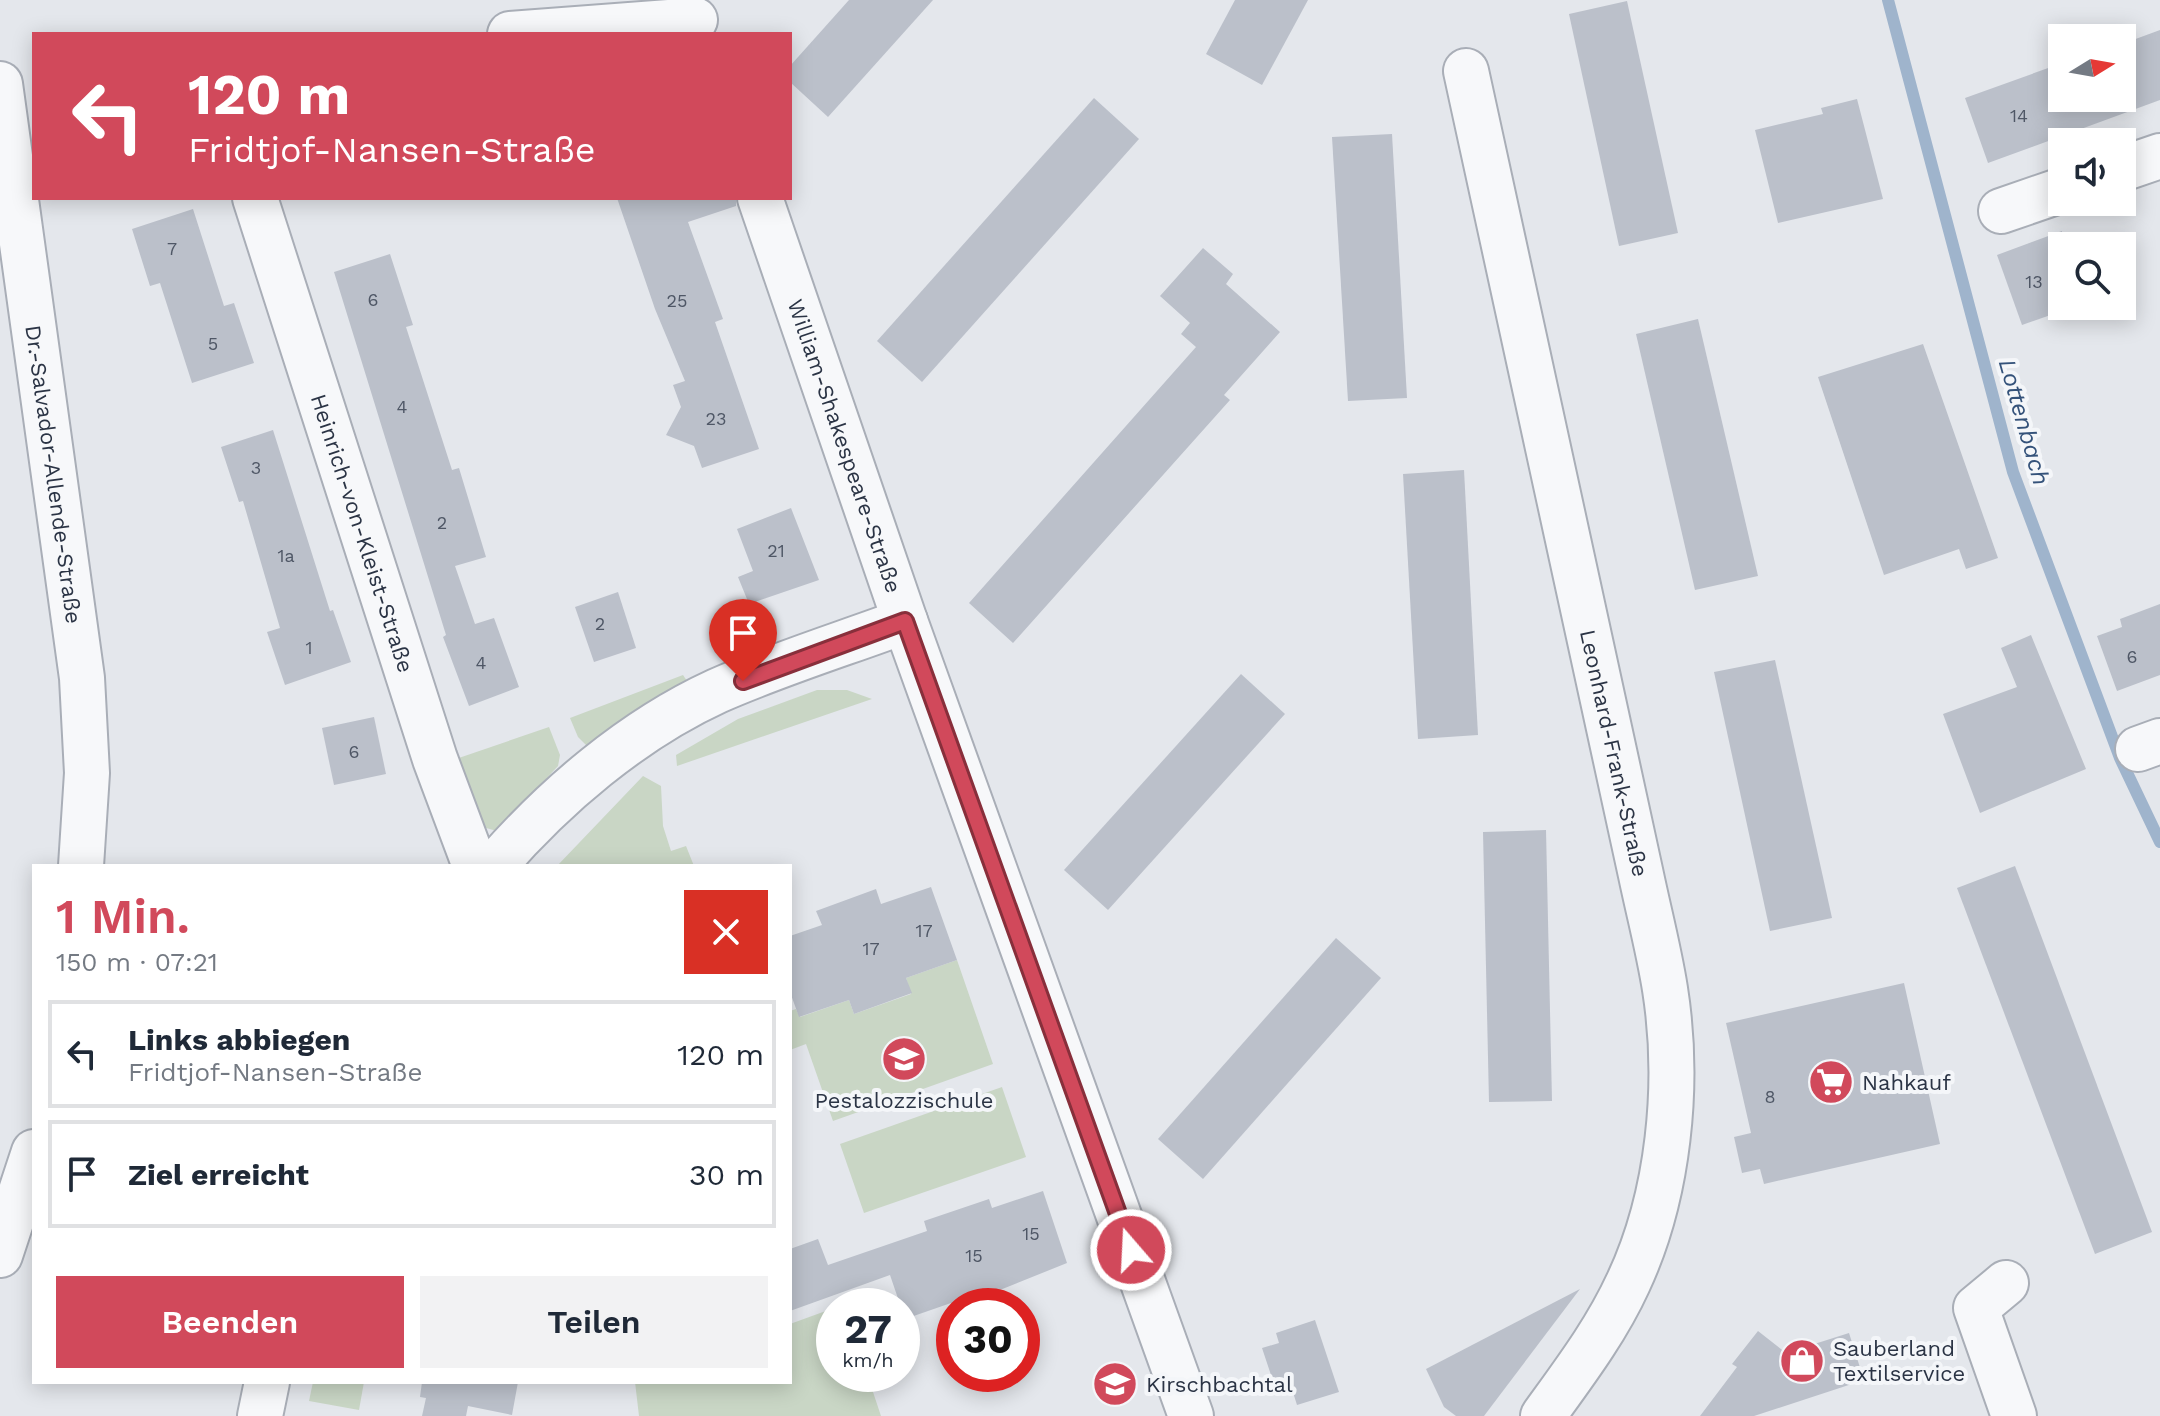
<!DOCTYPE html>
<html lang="de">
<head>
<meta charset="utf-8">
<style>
  :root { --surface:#fff; --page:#f2f2f3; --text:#1f2937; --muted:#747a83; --line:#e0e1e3; --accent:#d1495b }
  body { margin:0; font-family:"Work Sans",sans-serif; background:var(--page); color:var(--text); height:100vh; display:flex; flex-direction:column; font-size:30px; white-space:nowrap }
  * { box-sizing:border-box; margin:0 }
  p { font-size:26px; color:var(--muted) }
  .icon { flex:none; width:44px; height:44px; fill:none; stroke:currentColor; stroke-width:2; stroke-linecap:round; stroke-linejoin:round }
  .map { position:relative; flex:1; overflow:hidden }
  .details { position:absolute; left:32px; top:864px; width:760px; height:520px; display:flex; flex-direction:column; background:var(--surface); border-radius:0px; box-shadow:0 4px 20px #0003 }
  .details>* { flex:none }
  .guide { position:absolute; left:32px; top:32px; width:760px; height:168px; border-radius:0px; box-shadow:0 4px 20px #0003; background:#d1495b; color:#fff; overflow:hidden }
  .needle { width:52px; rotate:79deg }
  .tools { position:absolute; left:2048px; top:24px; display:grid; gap:16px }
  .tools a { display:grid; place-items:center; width:88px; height:88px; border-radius:0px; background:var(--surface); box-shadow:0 4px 20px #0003; font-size:40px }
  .speed { position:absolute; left:816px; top:1288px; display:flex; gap:16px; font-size:40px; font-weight:700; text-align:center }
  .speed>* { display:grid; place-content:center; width:104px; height:104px; border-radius:50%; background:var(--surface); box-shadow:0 4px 20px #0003; line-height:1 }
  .speed small { font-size:20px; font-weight:400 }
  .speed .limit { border:12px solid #d22; background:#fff; color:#111 }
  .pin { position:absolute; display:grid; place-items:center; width:68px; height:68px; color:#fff; margin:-82px -34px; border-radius:50% 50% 50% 0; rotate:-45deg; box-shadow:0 0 8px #0007 }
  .pin .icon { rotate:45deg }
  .me { position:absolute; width:88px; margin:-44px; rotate:341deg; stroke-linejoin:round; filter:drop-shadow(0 0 6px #0008) }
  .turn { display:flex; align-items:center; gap:28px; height:168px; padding:0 24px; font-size:36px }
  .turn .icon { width:104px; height:104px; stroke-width:2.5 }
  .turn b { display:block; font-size:56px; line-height:68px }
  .round { display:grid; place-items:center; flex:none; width:84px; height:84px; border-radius:0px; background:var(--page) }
  .headline { display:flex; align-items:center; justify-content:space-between; height:136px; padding:0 24px }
  h1 { font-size:48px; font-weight:600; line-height:60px; color:var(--accent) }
  .primary-button { display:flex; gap:16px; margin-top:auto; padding:16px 24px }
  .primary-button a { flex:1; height:92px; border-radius:0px; background:var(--accent); color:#fff; font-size:32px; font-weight:600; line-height:92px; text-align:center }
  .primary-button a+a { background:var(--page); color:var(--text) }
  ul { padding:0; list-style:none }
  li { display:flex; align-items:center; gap:24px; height:108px; margin:0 16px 12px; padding:0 8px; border:4px solid var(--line); border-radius:0px }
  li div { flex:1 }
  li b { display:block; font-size:30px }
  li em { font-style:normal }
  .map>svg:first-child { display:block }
  .green { fill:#c9d6c5 }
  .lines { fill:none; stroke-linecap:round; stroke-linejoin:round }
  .stream { stroke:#9fb4cc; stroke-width:12 }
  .building { fill:#bbc0ca }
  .street-casing { stroke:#a9aeb7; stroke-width:48 }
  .street { stroke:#f7f8fa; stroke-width:44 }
  .route-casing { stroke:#882f3b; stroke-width:20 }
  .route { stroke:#d1495b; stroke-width:14 }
  .labels { text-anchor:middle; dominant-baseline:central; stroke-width:8; stroke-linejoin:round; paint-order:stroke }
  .number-label { font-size:18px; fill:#4f5766 }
  .street-label { font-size:22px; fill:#2b3445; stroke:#f4f6f9 }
  .poi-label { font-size:22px; fill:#2b3445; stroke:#f4f6f9; text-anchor:start }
  .water-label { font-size:24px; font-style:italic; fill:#34527a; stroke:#f4f6f9 }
</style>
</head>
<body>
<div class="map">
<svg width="2160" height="1416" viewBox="0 0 2160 1416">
  <rect width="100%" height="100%" fill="#e4e7ec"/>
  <g class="green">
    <polygon points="683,675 687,681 587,746 578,737 570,718"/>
    <polygon points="817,690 847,690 872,699 677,766 676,755 738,719"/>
    <polygon points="549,727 560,755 558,766 497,831 479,826 450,761"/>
    <polygon points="643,776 661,786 663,826 671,851 686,846 694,866 557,866"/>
    <polygon points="957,960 993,1064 833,1121 806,1044 790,1050 790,1011 796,1009 800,1017 849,1000 854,1014 911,994 906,978"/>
    <polygon points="1002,1087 1026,1157 864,1213 840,1144"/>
    <polygon points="834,1308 834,1374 867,1374 881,1416 639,1416 635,1382 790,1382 790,1324"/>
    <polygon points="313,1382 364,1382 359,1410 309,1401"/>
  </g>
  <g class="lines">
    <polyline class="stream" points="1888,0 2013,472 2120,758 2160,842"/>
  </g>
  <g class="building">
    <polygon points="849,0 933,0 828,117 790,82 790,66"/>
    <polygon points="1235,0 1308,0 1262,85 1206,54"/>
    <polygon points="1627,1 1678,233 1619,246 1569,14"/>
    <polygon points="2160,30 2160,100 1988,163 1965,98 2051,67 2061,98 2122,98 2122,44"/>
    <polygon points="1094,98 1139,139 922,382 877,341"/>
    <polygon points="1857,99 1883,199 1778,223 1755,130 1823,114 1821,108"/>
    <polygon points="1392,134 1407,398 1348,401 1332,137"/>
    <polygon points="617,198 736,198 736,206 688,222 723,319 715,322 759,449 702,468 694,446 666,435 681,407 673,385 685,381 655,309"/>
    <polygon points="193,209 224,306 234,303 254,363 192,383 160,283 150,286 132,229"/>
    <polygon points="2062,231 2062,311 2022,325 1997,255"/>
    <polygon points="1203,248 1233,274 1226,284 1280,332 1224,395 1230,400 1013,643 969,603 1196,347 1181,334 1190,323 1160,296"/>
    <polygon points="390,254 413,325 406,327 452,470 459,468 486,557 455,566 475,624 494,618 519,687 469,706 443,637 446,635 334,272"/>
    <polygon points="1698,319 1758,576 1695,590 1636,334"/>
    <polygon points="1923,344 1998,558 1966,569 1959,549 1884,575 1818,377"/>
    <polygon points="273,430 330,611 333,610 351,662 285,685 267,632 280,628 243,501 239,502 221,447"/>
    <polygon points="1464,470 1478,735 1418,739 1403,474"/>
    <polygon points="791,508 819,580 749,604 738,577 753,571 737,529"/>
    <polygon points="618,592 636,648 594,662 575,607"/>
    <polygon points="2160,604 2160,675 2117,691 2097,636 2122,627 2120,619"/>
    <polygon points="2031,635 2086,769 1980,813 1943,714 2017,687 2001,648"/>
    <polygon points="1775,660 1832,918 1770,931 1714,672"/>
    <polygon points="1241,674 1285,714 1108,910 1064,870"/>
    <polygon points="374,717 386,774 334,785 322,728"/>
    <polygon points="1546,830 1552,1101 1489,1102 1483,832"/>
    <polygon points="2015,866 2152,1232 2095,1254 1957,888"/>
    <polygon points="931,887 957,960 906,978 912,993 854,1014 849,1000 799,1017 790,992 790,936 822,925 816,911 876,889 881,904"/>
    <polygon points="1336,938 1381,978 1203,1179 1158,1139"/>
    <polygon points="1904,983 1940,1144 1764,1184 1760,1169 1742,1173 1734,1137 1751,1133 1726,1023"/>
    <polygon points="1043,1191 1067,1263 970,1302 953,1308 951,1303 905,1319 890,1275 790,1311 790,1249 818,1239 828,1265 927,1231 924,1221 989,1199 992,1208"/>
    <polygon points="1580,1289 1484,1416 1456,1416 1444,1407 1426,1369"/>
    <polygon points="1315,1320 1339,1392 1297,1405 1290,1383 1275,1387 1262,1348 1279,1343 1276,1333"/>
    <polygon points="1758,1331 1786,1353 1849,1333 1864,1380 1754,1416 1700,1416 1737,1367 1732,1364"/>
    <polygon points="422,1382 518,1382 512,1415 468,1406 466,1416 422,1416 426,1398 420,1397"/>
  </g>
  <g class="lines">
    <g class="street-casing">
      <g id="street">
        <polyline points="510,34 695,20"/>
        <path id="s1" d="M1466 71 1641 875C1649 913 1659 951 1665 989 1680 1084 1669 1196 1628 1283 1606 1331 1574 1373 1543 1416"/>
        <path id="s2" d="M0 84 82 678 87 773 81 866"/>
        <polyline points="2122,169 2160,156"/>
        <path id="s3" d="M255 198 435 759 475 866"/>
        <path id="s4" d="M760 198 905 621 1191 1416"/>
        <polyline points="2001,211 2062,190"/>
        <polyline points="2138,749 2160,741"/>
        <path d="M494 866C555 796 632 730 717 691 778 664 843 644 905 621"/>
        <polyline points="0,1255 34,1152"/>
        <polyline points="2006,1283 1976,1308 2014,1416"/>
        <polyline points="260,1416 267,1382"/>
      </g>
    </g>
    <use href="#street" class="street"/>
  </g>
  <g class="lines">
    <g class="route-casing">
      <polyline id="route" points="743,681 905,621 1131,1250"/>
    </g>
    <use href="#route" class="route"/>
  </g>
  <defs>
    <g id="school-disc" transform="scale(2.3)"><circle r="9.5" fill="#d1495b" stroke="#f4f6f9"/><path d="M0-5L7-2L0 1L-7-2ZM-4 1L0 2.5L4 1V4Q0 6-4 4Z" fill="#fff"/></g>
    <g id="supermarket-disc" transform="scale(2.3)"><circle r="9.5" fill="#d1495b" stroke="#f4f6f9"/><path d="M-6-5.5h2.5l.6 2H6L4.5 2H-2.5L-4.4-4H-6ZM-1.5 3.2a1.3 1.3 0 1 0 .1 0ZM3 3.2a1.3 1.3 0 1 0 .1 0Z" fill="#fff"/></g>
    <g id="shop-disc" transform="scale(2.3)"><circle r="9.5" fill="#d1495b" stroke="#f4f6f9"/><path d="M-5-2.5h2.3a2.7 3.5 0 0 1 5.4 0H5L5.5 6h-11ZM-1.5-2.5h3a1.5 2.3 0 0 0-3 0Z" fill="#fff"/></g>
  </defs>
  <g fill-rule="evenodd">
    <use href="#school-disc" x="904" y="1059"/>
    <use href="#supermarket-disc" x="1831" y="1082"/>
    <use href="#shop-disc" x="1802" y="1361"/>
    <use href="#school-disc" x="1115" y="1384"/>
  </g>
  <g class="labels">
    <g class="number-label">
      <text x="2019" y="115">14</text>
      <text x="172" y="248">7</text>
      <text x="2034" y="281">13</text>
      <text x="373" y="299">6</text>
      <text x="677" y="300">25</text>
      <text x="213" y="343">5</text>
      <text x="402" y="406">4</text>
      <text x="716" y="418">23</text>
      <text x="256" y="467">3</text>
      <text x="442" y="522">2</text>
      <text x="776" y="550">21</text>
      <text x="286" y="555">1a</text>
      <text x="600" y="623">2</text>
      <text x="309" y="647">1</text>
      <text x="2132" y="656">6</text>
      <text x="481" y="662">4</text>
      <text x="354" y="751">6</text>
      <text x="924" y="930">17</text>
      <text x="871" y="948">17</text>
      <text x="1770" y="1096">8</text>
      <text x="1031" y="1233">15</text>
      <text x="974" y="1255">15</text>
    </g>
    <g class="street-label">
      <text stroke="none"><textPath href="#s4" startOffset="262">William-Shakespeare-Straße</textPath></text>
      <text stroke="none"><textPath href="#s2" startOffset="394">Dr.-Salvador-Allende-Straße</textPath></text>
      <text stroke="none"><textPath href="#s3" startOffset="352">Heinrich-von-Kleist-Straße</textPath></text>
      <text stroke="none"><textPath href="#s1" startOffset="698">Leonhard-Frank-Straße</textPath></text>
    </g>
    <g class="poi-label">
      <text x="1862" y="1082">Nahkauf</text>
      <text x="904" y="1100" text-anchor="middle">Pestalozzischule</text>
      <text x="1833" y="1348">Sauberland<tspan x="1833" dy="25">Textilservice</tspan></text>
      <text x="1146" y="1384">Kirschbachtal</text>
    </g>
    <g class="water-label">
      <text transform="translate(2024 422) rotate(74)">Lottenbach</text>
    </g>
  </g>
</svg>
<div class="tools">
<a><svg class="needle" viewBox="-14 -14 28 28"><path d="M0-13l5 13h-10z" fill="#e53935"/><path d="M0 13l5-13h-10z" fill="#747a83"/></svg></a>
<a><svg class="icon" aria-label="sound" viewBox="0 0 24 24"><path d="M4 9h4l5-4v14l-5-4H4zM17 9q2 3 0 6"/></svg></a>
<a><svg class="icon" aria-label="search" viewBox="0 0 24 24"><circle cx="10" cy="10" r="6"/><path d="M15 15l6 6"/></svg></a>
</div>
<div class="speed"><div>27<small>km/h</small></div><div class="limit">30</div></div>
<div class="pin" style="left:743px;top:681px;background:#d93025"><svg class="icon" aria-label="arrive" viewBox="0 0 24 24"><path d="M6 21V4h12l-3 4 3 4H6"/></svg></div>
<svg class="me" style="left:1131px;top:1250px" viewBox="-20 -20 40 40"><circle r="17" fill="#d1495b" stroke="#fff" stroke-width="3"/><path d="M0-11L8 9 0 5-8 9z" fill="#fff"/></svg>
<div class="guide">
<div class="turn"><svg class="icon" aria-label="left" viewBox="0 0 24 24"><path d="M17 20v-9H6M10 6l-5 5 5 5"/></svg><div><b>120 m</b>Fridtjof-Nansen-Straße</div></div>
</div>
<section class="details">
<div class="headline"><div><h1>1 Min.</h1><p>150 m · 07:21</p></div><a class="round" style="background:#d93025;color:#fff"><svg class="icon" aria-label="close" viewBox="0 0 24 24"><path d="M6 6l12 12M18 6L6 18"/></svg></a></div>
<ul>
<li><svg class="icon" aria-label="left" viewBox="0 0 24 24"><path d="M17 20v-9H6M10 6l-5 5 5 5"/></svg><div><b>Links abbiegen</b><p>Fridtjof-Nansen-Straße</p></div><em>120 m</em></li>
<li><svg class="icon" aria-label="arrive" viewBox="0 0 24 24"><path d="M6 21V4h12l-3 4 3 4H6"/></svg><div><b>Ziel erreicht</b></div><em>30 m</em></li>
</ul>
<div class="primary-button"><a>Beenden</a><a>Teilen</a></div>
</section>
</div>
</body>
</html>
